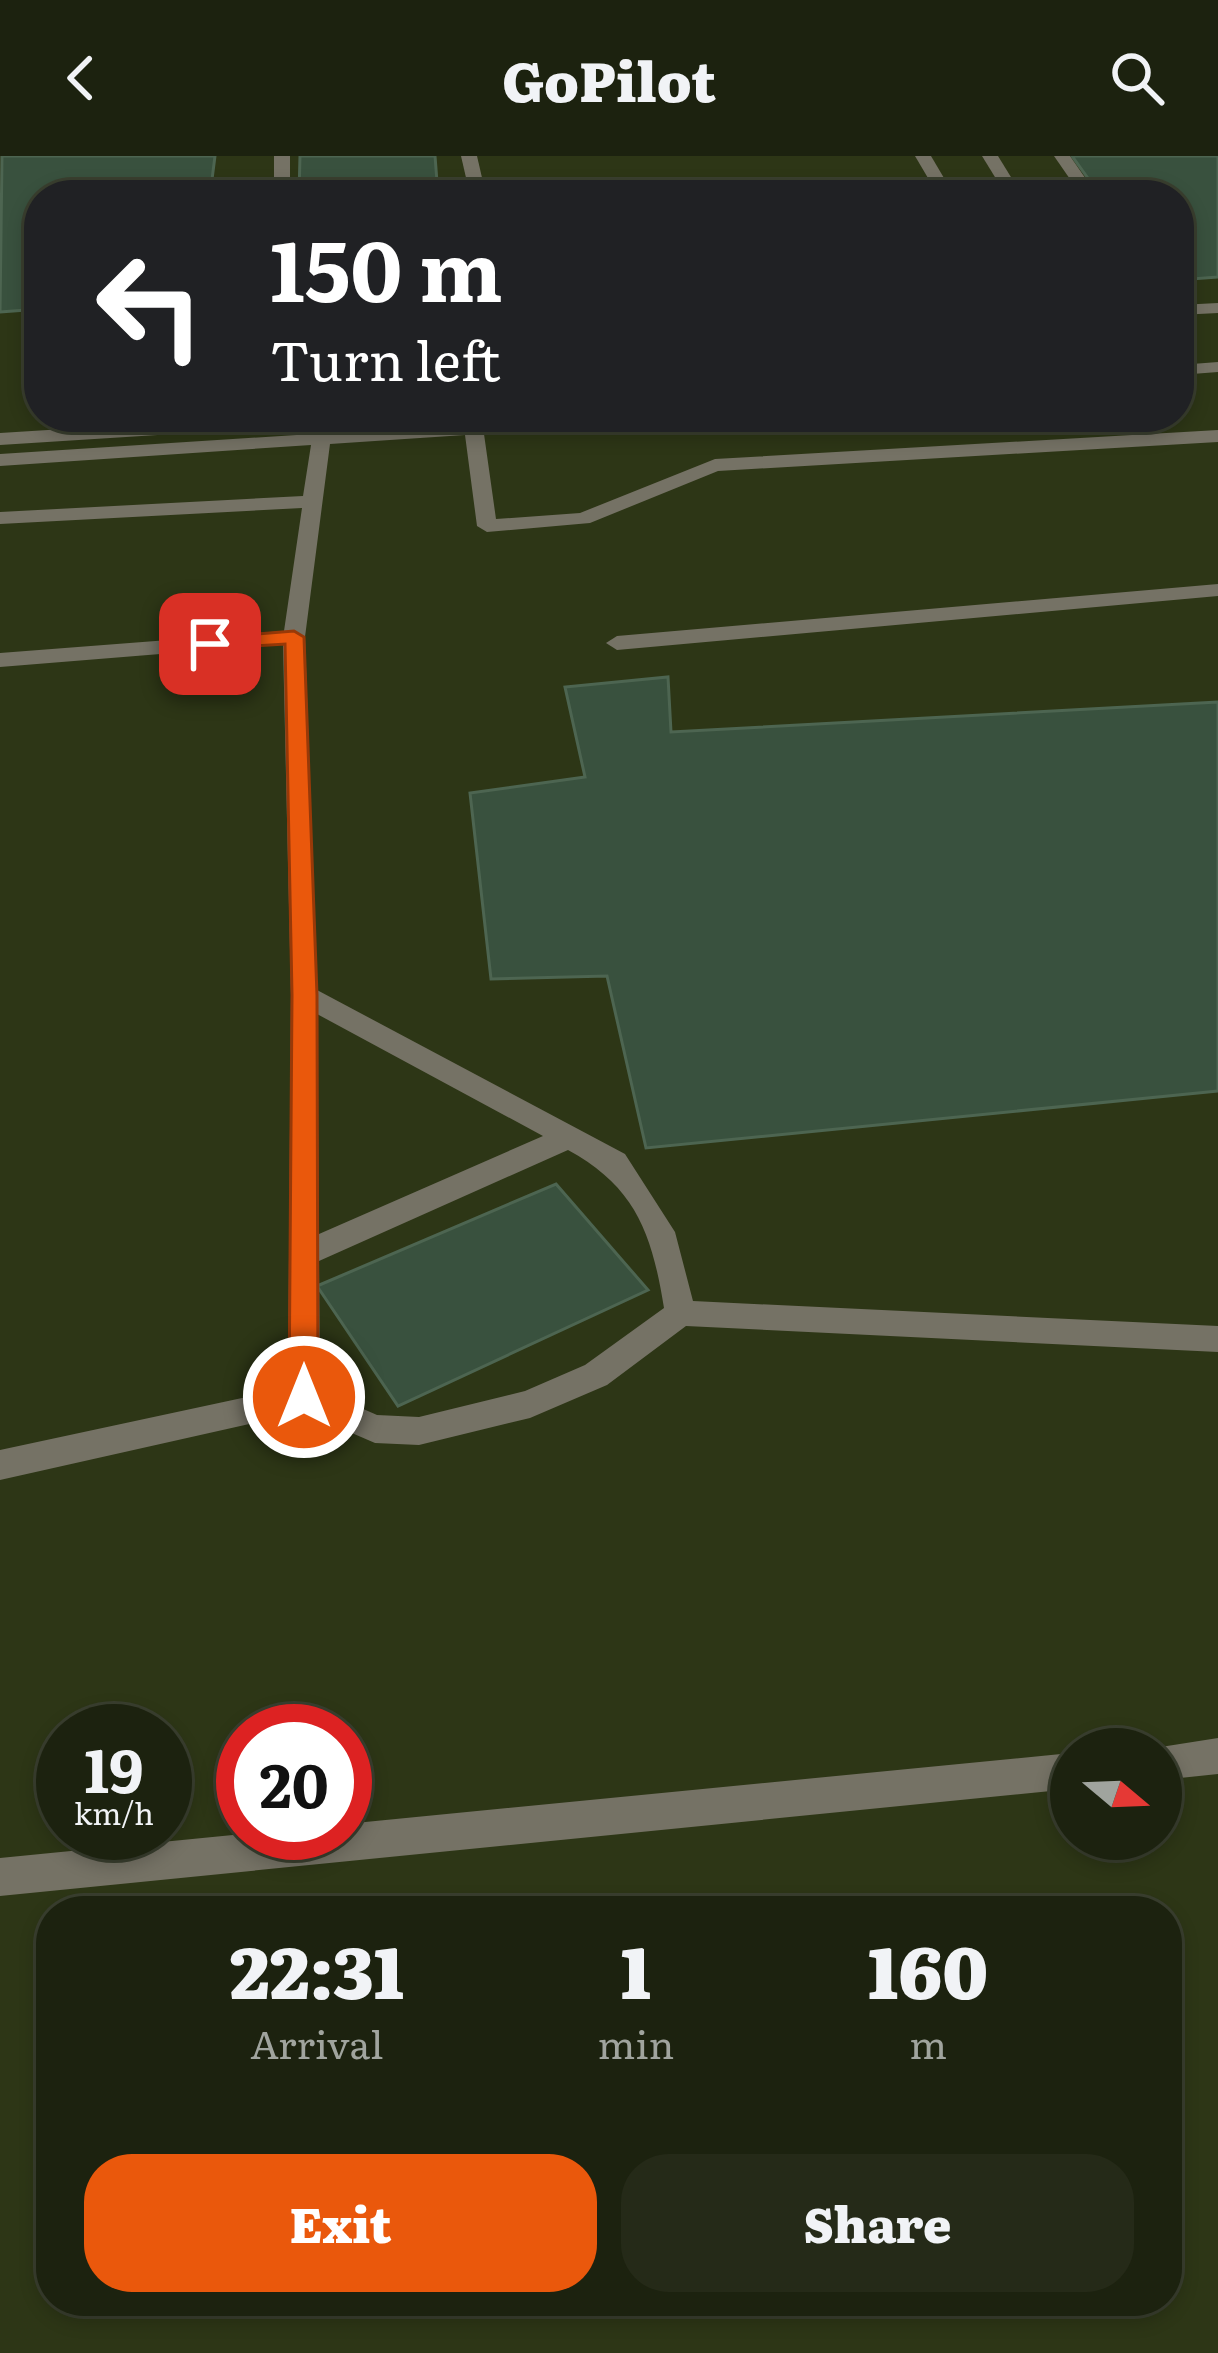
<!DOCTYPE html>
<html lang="en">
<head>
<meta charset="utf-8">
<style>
  :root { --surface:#1c220f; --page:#252a18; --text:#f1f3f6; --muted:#a0a49e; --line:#3a3f2f; --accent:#ea580c }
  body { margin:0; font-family:Literata,serif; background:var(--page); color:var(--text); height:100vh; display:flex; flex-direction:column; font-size:45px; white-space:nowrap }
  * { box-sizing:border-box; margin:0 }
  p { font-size:39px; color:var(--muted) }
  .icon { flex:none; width:66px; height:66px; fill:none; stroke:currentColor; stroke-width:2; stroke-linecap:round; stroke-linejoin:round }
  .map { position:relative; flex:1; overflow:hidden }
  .sheet { position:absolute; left:36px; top:1740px; width:1146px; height:420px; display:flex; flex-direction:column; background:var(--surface); border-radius:48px; box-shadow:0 6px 18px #0003,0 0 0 3px var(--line) }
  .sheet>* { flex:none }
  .banner { position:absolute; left:24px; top:24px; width:1170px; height:252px; border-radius:48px; box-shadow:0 6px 18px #0003,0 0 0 3px var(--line); background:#202124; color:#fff; overflow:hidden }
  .needle { width:78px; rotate:109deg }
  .buttons { position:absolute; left:1050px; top:1572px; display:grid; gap:24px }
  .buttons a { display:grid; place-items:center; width:132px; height:132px; border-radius:50%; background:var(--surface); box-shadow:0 6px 18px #0003,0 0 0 3px var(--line); font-size:60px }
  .speed { position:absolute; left:36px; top:1548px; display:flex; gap:24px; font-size:60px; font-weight:700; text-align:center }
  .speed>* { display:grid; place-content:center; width:156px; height:156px; border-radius:50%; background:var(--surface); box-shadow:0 6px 18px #0003,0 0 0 3px var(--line); line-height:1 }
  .speed small { font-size:30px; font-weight:400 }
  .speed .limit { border:18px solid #d22; background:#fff; color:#111 }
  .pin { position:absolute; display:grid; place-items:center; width:102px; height:102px; color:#fff; margin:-51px; border-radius:24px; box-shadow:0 6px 18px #0006 }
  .me { position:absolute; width:132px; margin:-66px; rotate:0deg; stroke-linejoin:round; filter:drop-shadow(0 0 9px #0008) }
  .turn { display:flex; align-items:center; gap:42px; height:252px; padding:0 48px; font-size:54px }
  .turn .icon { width:156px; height:156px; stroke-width:2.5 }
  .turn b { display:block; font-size:84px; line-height:102px }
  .eta { display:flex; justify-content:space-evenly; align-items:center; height:204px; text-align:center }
  .eta b { font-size:72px; font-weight:800; line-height:84px }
  .primary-button { display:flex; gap:24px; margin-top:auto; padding:24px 48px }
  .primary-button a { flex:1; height:138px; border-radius:48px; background:var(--accent); color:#fff; font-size:48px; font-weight:800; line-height:138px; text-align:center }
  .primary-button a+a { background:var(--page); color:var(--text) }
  header { display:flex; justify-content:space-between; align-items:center; height:156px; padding:0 48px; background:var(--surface); font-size:54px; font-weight:800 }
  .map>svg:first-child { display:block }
  .built { fill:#2d3616; fill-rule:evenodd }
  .building { fill:#39513e; stroke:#4d6551; stroke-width:3 }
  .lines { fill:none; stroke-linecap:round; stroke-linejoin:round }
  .minor { fill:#757265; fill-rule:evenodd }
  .route { fill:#ea580c; stroke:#983908; stroke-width:3 }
</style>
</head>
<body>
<header><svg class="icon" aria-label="back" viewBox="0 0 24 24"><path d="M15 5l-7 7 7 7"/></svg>GoPilot<svg class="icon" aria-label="search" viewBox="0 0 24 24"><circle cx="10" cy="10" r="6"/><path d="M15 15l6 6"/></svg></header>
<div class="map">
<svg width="1218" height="2197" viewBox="0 0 1218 2197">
  <rect width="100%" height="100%" fill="#252d14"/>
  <path class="built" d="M0 0H1218V2197H0ZM39 39H1179V261H39ZM63 1575H165V1677H63ZM243 1575H345V1677H243ZM1071 1593H1161V1683H1071ZM51 1755H1167V2145H51Z"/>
  <g class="building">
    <polygon points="2,0 215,0 210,39 39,39 39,153 0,156"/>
    <polygon points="300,0 435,0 438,39 299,39"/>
    <polygon points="1072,0 1218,0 1218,121 1179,124 1179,39 1100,39"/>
    <polygon points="668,521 671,576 1218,546 1218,935 646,992 607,820 491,823 470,637 585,621 565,531"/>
    <polygon points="556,1028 648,1134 398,1250 317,1130"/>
  </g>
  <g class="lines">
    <g class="minor">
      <rect x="274" y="0" width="16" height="39"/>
      <polygon points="461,0 477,0 486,39 470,39"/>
      <polygon points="915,0 931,0 954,39 938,39"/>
      <polygon points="982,0 998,0 1022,39 1006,39"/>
      <polygon points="1054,0 1070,0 1097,39 1081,39"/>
      <polygon points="1218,147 1218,157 1179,159 1179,149"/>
      <polygon points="1218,206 1218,216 1179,219 1179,209"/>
      <path d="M255 261H352L333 267 331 277 464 268 463 261H481L482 267 666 261 657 267 484 278 496 363 580 357 715 303 1218 274V286L718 315 590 367 487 376 477 370 465 279 330 288 305 481 317 834 625 998 675 1076 693 1145 1218 1170V1196L686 1170 607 1229 530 1262 419 1289 375 1287 303 1256 0 1324V1294L288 1232 291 839 283 488 0 511V497L284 475 302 352 0 368V356L303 340 311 289 0 310V298L312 278 314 269 0 289V277ZM317 858 543 980 319 1078ZM568 994C636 1031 652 1078 664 1152L585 1209 525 1235 419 1261 377 1259 320 1234 319 1105Z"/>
      <polygon points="1218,428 1218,440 617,494 606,487 617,480"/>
      <polygon points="1218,1582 1218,1618 1161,1624 1161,1593 1148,1593"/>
      <polygon points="1071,1597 1071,1633 0,1740 0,1702 253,1677 345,1677 345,1668"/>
    </g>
  </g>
  <polygon class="route" points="294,475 304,481 317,839 318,1241 314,1250 304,1254 293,1250 289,1241 292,839 285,488 210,493 200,488 210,482"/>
</svg>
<div class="buttons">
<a><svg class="needle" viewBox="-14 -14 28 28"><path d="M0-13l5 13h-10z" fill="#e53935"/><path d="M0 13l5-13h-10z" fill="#a0a49e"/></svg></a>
</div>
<div class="speed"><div>19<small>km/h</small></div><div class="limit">20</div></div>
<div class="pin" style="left:210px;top:488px;background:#d93025"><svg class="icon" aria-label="arrive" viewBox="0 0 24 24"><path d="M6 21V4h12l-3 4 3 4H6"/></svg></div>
<svg class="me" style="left:304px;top:1241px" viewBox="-20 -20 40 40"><circle r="17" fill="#ea580c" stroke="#fff" stroke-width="3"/><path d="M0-11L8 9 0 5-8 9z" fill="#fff"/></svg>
<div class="banner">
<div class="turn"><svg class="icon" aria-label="left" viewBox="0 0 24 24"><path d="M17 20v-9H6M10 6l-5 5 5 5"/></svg><div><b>150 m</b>Turn left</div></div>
</div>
<section class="sheet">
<div class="eta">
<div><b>22:31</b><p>Arrival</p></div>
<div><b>1</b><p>min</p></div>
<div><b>160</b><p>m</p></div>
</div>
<div class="primary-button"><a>Exit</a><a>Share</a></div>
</section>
</div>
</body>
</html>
